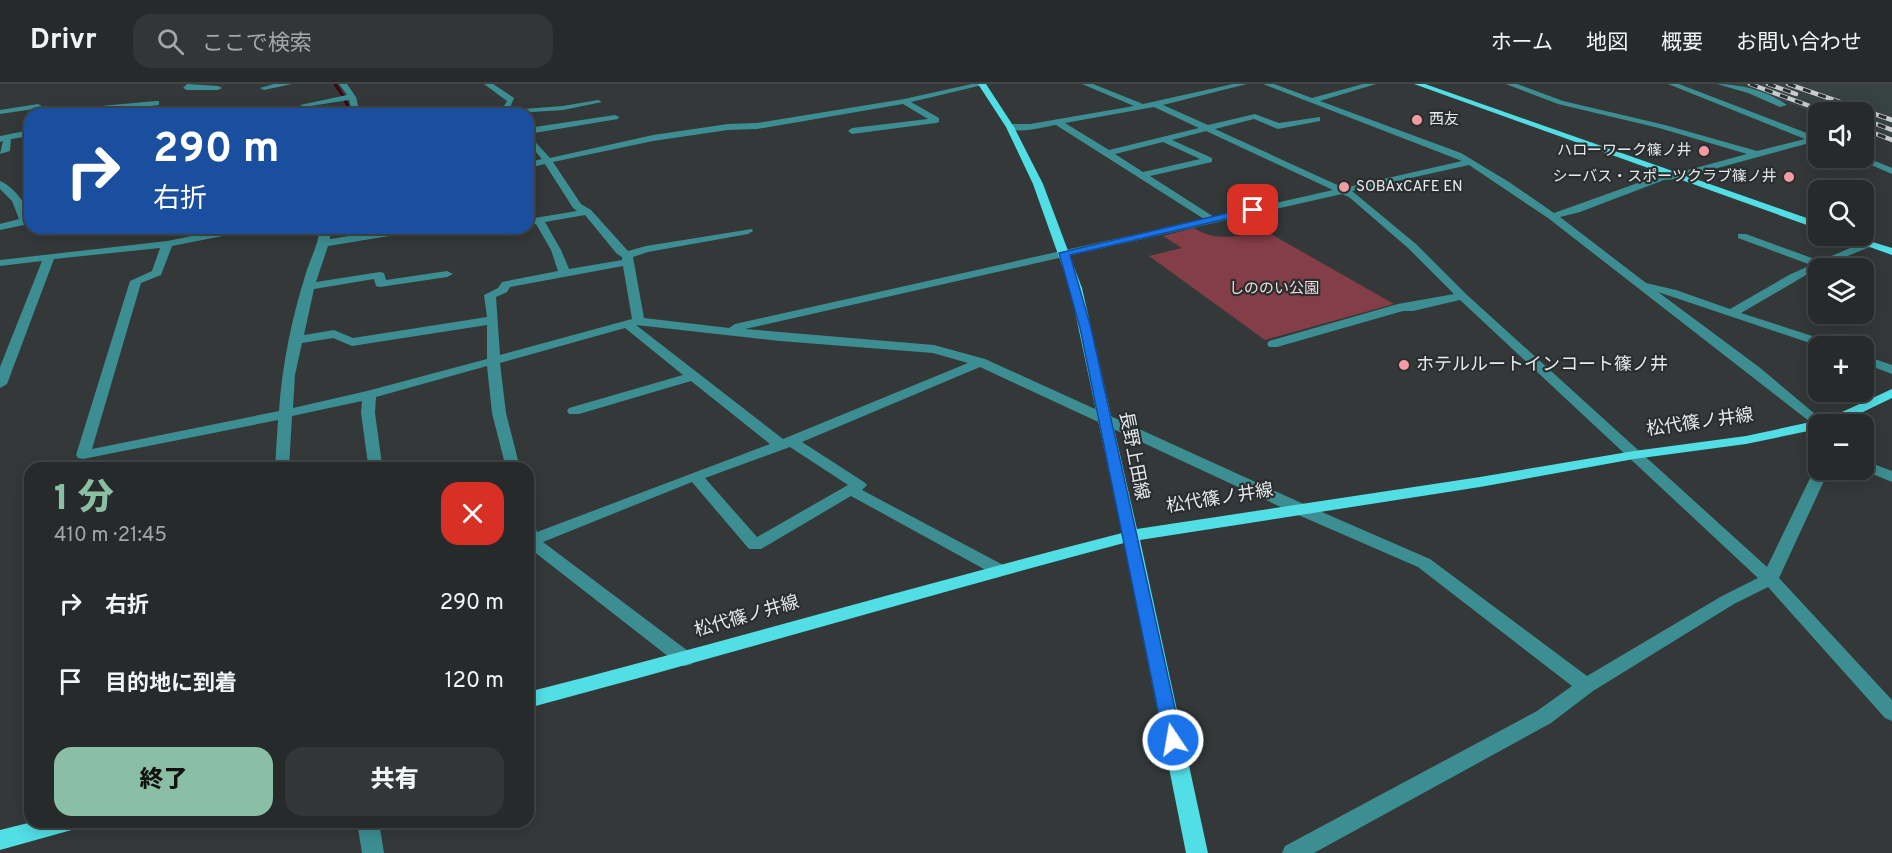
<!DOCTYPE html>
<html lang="ja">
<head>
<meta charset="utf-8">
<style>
  :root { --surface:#272a2a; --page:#333636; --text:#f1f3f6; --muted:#a4a7a8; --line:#434647; --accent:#8abfa5 }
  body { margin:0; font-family:Overpass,"Noto Sans JP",sans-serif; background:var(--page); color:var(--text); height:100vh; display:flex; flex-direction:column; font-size:22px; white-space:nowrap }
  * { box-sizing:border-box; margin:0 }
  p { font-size:20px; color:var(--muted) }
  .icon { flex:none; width:33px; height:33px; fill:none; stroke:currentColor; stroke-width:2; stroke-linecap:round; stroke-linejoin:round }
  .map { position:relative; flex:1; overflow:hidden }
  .panel { position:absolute; left:24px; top:378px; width:510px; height:366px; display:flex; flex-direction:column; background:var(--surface); border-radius:18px; box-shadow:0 3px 15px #0003,0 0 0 2px var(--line) }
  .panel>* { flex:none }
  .top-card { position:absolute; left:24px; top:24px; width:510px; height:126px; border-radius:18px; box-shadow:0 3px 15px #0003,0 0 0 2px var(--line); background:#1a4fa0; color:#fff; overflow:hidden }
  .tools { position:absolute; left:1808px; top:18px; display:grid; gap:12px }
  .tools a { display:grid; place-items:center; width:66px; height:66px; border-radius:12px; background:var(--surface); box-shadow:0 3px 15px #0003,0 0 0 2px var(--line); font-size:30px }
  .pin { position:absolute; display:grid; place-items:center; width:51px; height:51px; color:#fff; margin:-26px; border-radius:12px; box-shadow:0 3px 9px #0006 }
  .me { position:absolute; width:66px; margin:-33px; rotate:348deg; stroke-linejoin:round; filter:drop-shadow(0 0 4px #0008) }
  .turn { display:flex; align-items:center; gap:21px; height:126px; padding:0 30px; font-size:27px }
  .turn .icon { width:78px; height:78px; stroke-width:2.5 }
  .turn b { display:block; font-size:42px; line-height:51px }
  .round { display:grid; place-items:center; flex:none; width:63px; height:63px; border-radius:18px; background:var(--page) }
  .summary { display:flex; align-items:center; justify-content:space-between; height:102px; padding:0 30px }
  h1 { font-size:36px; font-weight:800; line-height:45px; color:var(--accent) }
  .primary-button { display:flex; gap:12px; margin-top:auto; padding:12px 30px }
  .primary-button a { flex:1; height:69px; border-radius:18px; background:var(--accent); color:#111; font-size:24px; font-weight:800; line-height:69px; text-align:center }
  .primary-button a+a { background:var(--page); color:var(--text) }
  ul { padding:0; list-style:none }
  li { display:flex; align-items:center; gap:18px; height:78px; padding:0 30px }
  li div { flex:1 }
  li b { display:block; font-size:22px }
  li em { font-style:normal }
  header { display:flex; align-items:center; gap:36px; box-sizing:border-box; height:84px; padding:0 30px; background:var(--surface); border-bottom:2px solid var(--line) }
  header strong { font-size:28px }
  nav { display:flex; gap:33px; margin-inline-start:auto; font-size:21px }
  .search { width:420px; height:54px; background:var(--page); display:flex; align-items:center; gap:15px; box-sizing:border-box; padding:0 21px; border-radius:18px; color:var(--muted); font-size:22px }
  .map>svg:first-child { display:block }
  .built { fill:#374343 }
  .green { fill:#843e48 }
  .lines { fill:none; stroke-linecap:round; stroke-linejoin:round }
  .stream { stroke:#410213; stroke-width:3 }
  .minor { fill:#3c8e92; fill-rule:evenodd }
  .major { fill:#51dee5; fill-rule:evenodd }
  .rail-casing { stroke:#c9cccc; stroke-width:4.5 }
  .rail { stroke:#2a2e2e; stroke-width:3; stroke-dasharray:8; stroke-linecap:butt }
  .route { fill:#1a73e8; stroke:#114b97; stroke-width:1.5 }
  .poi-dot { fill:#f49aa3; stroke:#2a2e2e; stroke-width:2 }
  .labels { text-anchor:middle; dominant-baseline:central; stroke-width:4.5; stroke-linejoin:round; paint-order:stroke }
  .far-poi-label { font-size:15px; fill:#e6e9e9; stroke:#2a2e2e; text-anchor:start }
  .far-park-label { font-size:15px; fill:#f5dbdc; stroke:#2a2e2e }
  .poi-label { font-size:18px; fill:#e6e9e9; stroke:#2a2e2e; text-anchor:start }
  .street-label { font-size:18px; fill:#e6e9e9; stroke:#2a2e2e }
</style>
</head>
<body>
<header>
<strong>Drivr</strong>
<div class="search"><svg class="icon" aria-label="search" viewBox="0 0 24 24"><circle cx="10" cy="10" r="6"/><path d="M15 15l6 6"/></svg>ここで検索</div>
<nav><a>ホーム</a><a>地図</a><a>概要</a><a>お問い合わせ</a></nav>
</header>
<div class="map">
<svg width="1892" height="769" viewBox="0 0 1892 769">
  <rect width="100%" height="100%" fill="#343838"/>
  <polygon class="built" points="1736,0 1892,0 1892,58 1863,47 1863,28 1818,28 1818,30"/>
  <path class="green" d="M1194 144C1218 159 1239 152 1264 146L1394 220 1265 256 1149 172 1182 164 1163 152Z"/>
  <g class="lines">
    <g class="stream">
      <polyline points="335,0 343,12"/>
      <polyline points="345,16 351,28"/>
    </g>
    <g class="minor">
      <polygon points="187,0 218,2 222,4 218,6 187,6 183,4"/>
      <polygon points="274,0 292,0 264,6 260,4"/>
      <polygon points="339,0 347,0 356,13 360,30 352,30 349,16 304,23 300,21 347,11"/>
      <polygon points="484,0 493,0 514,14 509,26 563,22 598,16 602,18 563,26 499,30 507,17"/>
      <path d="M972 0H987L911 18 939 34V38L936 39 852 50 848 47 852 44 928 35 903 20 757 45 728 46 653 57 553 78 581 120 591 126 628 167 646 162 752 145 753 147 748 150 648 168 633 173 644 234 729 244 735 240 1204 135 1056 41C1042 43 1019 51 1006 43L1010 40H1030L1134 22 1082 0H1093L1143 20 1233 0H1247L1163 21 1208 41 1255 30 1279 39 1320 33V37L1278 45 1254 35 1215 45 1344 104 1462 77 1263 0H1274L1312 14 1363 0H1376L1320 17 1461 69 1509 98 1554 129 1660 91 1677 89 1747 70 1659 44 1558 20 1506 0H1517L1563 17 1665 41 1757 67 1805 55 1668 0H1679L1817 53V57L1677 95 1664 96 1580 128 1560 133 1646 199 1676 206 1730 225 1789 191 1811 181 1738 154V150H1746L1820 177 1864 158H1872V162L1818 184 1741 229 1834 259 1836 262H1819L1658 208 1759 283 1827 340H1818V344L1548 134 1469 81 1352 107 1416 160 1466 210 1767 483 1814 386 1818 382V386H1829L1779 494 1892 616V637L1885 634 1768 503 1734 520 1593 607 1551 639 1314 769H1282L1285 762 1537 627 1572 602 1418 483 1296 430 980 283 802 358 864 398 867 401 862 406 1005 482 1007 486 1005 490H993L851 412 761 465H749L692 398 543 458 692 570 694 575 692 580 685 582 678 580 528 463V437L534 438 537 448 770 360 691 297 579 330H569L567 327 569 324 683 291 625 244 500 279 506 329 520 384H506L492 329 487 282 376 313 375 329 382 380 377 384 370 383 368 380 361 329 362 317 292 332 289 384H275L278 336 83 375 78 374 76 371 130 197 152 187 160 164 54 175 7 300 0 304V283L42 177 0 182V176L167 157 232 144H253L248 147 172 162 161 191 141 199 92 365 279 327C282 281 292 233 306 189 311 173 318 161 320 144H330V155L400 144H425L420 147 328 162 316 198 380 188 384 189 386 196 447 187 453 190 447 193 380 203 376 202 374 195 314 205 304 251 334 246 353 254 487 233 484 211 498 204 502 198 558 187 551 166 536 140 528 141V135L577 127 573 124 545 80 528 84V78L542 75 528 59V50L550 74 653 51 728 40 757 39 904 15ZM1154 23 1199 44 1109 66 1065 39ZM1206 47 1333 106 1214 133 1150 92 1212 78V74L1172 56ZM1163 58 1200 75 1143 88 1115 70ZM1342 110 1349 113 1408 164 1454 210 1398 220 1269 257 1267 260 1269 263H1277L1403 227H1413L1460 216 1758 494 1722 512 1587 592 1430 475 1308 422 985 275 934 261 745 245ZM585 131 617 170 622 173V176L569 185 561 166 545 138ZM623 182 632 235 500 271 496 213 507 208 510 203ZM487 241V275L367 307 293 324 295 291 302 259 333 254 352 262ZM636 241 780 257 933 269 968 279 783 355ZM790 363 848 401 757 453 705 394Z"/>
      <path d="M1717 0C1740 0 1768 7 1787 21L1780 23 1748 9Z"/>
      <polygon points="156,17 159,17 159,21 86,30 101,22"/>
      <polygon points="38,20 42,22 42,30 34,30 34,25 0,30 0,26"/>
      <polygon points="615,31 619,33 618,35 528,50 528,44"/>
      <polygon points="30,46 30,52 11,55 10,67 0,70 3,57 0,58 0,52"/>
      <polygon points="1863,72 1892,84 1892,90 1855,74"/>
      <path d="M0 97C15 103 33 127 29 140L0 146V140L19 135 12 117 0 105Z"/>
      <polygon points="484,144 498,144 493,147"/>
      <polygon points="1863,271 1892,281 1892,290 1863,279"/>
      <polygon points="1863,376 1892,387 1892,398 1863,386"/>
      <polygon points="357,738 379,738 384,769 362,769"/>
    </g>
    <g class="major">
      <path d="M978 0H986L1014 43 1043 100 1082 204 1137 445 1480 393 1634 367 1746 352 1829 334 1892 305V314L1838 340H1818V345L1746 360 1634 375 1480 403 1140 456 1208 769H1186L1124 459C925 512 727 571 528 624V608C727 557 923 500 1122 449L1070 204 1033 100 1006 43Z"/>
      <polygon points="1414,0 1425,0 1818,138 1818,145"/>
      <polygon points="1839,152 1853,152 1892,164 1892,171"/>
      <polygon points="32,738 79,738 76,745 68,747 0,766 0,746"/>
    </g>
    <g class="rail-casing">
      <g id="rail">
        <polyline points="1750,0 1826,28"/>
        <polyline points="1768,0 1796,10"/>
        <polyline points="1788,0 1892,36"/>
        <polyline points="1863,35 1892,46"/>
        <polyline points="1863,45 1892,56"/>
      </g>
    </g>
    <use href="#rail" class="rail"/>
  </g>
  <polygon class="route" points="1253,123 1258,126 1256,128 1070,171 1091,244 1182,656 1179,661 1173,663 1166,661 1164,656 1080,244 1059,169"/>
  <g class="poi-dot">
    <circle cx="1417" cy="36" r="6"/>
    <circle cx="1704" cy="67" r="6"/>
    <circle cx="1789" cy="93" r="6"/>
    <circle cx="1344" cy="103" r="6"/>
    <circle cx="1404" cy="281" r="6"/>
  </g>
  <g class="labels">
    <g class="far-poi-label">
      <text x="1429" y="36">西友</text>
      <text x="1692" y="67" text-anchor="end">ハローワーク篠ノ井</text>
      <text x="1777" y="93" text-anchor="end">シーバス・スポーツクラブ篠ノ井</text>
      <text x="1356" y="103">SOBAxCAFE EN</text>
    </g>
    <g class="far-park-label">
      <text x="1274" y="205">しののい公園</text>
    </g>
    <g class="poi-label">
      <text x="1416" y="281">ホテルルートインコート篠ノ井</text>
    </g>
    <g class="street-label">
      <text transform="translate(1700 339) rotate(-8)">松代篠ノ井線</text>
      <text transform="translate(1133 372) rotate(79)">長野上田線</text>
      <text transform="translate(1220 415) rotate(-9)">松代篠ノ井線</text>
      <text transform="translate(747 533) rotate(-16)">松代篠ノ井線</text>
    </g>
  </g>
</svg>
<div class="tools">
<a><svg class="icon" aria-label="sound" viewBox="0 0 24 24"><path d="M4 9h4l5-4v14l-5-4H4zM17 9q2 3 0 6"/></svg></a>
<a><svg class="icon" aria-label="search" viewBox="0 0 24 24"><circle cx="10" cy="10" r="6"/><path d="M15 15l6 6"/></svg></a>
<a><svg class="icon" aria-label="layers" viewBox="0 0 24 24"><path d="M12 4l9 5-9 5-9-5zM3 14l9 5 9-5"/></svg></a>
<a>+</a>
<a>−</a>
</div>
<div class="pin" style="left:1253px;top:126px;background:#d93025"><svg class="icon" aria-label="arrive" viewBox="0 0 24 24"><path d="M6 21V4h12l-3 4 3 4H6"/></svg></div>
<svg class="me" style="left:1173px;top:656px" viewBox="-20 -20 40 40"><circle r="17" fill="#1a73e8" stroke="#fff" stroke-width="3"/><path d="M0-11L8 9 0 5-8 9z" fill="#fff"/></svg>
<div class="top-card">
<div class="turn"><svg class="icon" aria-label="right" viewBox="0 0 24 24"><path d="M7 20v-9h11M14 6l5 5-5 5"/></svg><div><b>290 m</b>右折</div></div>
</div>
<section class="panel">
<div class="summary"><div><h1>1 分</h1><p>410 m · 21:45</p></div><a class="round" style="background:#d93025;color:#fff"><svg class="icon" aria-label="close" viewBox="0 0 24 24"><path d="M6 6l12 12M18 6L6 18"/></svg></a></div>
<ul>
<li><svg class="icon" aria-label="right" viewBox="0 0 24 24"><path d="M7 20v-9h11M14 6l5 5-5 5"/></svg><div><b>右折</b></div><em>290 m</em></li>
<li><svg class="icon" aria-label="arrive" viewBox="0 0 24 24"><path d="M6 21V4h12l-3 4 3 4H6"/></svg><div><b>目的地に到着</b></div><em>120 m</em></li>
</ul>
<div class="primary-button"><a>終了</a><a>共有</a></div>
</section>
</div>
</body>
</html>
